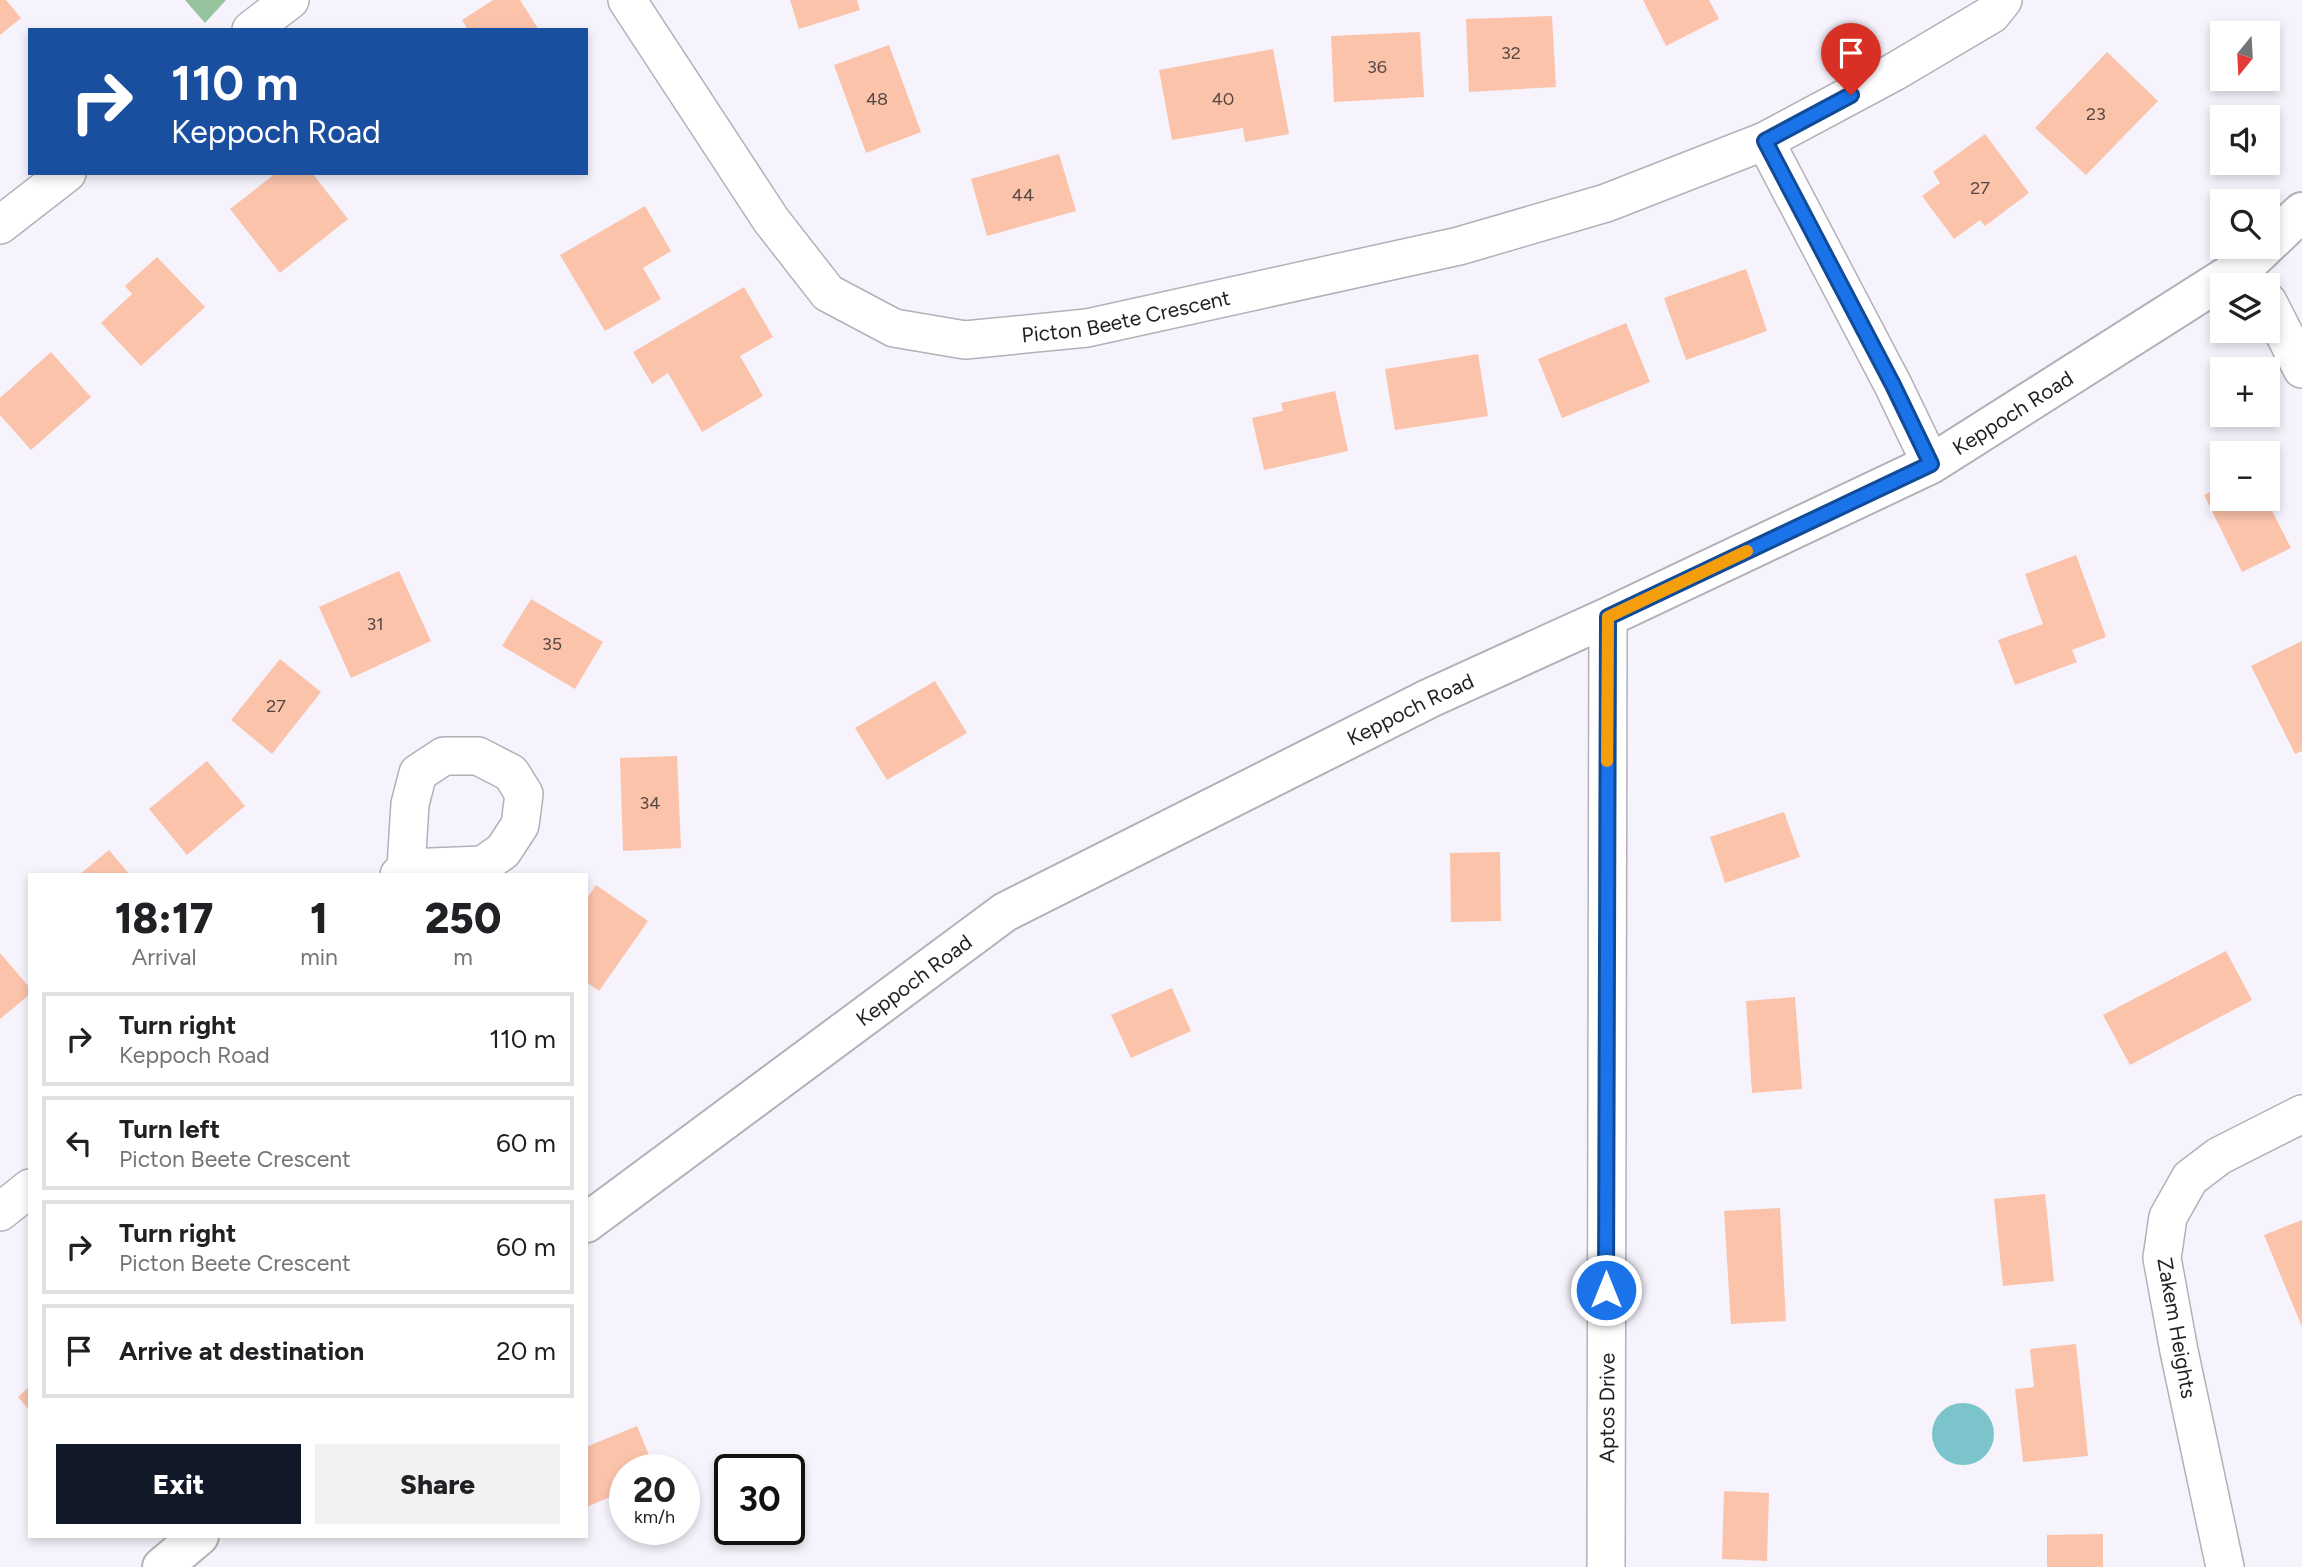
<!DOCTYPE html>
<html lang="en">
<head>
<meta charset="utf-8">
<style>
  :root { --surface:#fff; --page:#f2f2f2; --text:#202124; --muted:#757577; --line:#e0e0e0; --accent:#111827 }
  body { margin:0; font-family:Figtree,sans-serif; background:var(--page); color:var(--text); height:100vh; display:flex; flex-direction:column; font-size:26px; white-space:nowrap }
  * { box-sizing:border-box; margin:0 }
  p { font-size:23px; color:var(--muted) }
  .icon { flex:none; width:38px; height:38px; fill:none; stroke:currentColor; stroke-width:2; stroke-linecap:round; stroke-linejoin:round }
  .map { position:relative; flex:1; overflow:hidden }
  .panel { position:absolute; left:28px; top:873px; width:560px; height:665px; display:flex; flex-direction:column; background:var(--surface); border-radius:0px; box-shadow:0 4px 10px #0003 }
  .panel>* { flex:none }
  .hud { position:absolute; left:28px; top:28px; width:560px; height:147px; border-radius:0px; box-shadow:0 4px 10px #0003; background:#1a4fa0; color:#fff; overflow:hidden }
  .needle { width:46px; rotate:198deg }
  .buttons { position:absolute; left:2210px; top:21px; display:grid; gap:14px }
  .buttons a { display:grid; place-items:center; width:70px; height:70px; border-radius:0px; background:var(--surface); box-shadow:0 4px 10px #0003; font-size:35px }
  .speed { position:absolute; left:609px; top:1454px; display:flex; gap:14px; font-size:35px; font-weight:700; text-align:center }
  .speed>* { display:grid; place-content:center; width:91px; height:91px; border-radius:50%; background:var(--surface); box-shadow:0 4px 10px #0003; line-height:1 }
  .speed small { font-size:18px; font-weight:400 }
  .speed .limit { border:4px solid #111; border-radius:10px; background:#fff; color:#111 }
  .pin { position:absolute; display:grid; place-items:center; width:60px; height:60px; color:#fff; margin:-72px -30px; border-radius:50% 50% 50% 0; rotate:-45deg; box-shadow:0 0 7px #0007 }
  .pin .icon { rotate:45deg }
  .me { position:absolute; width:77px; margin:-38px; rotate:0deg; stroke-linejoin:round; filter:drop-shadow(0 0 5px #0008) }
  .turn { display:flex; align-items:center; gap:24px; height:147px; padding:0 28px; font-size:32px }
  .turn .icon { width:91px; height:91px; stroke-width:2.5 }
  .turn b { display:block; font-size:49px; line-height:60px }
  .eta { display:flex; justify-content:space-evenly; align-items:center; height:119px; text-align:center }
  .eta b { font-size:42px; font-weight:800; line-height:49px }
  .cta { display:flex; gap:14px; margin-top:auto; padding:14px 28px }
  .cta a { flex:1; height:80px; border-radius:0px; background:var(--accent); color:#fff; font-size:28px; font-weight:800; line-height:80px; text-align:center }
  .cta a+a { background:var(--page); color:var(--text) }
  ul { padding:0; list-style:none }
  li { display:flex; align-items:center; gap:21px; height:94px; margin:0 14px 10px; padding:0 14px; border:4px solid var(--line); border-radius:0px }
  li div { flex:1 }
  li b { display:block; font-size:26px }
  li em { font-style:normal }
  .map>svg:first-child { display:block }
  .forest { fill:#95c39d }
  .water { fill:#7cc4cb }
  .building { fill:#fbc3aa }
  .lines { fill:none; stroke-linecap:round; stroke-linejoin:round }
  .street-casing { stroke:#b3b0b9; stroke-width:40 }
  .secondary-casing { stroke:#b3b0b9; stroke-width:42 }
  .street { stroke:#fff; stroke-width:37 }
  .secondary { stroke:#fff; stroke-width:38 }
  .route-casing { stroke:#114b97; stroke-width:18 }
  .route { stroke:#1a73e8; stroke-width:12 }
  .slow { stroke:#f59e0b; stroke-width:12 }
  .labels { text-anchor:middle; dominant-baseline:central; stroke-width:7; stroke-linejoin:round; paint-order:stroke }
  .number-label { font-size:18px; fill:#564743 }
  .street-label { font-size:21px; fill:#1f1e21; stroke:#fff }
</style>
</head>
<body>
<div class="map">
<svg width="2302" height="1567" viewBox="0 0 2302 1567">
  <rect width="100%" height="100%" fill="#f6f3fc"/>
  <polygon class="forest" points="185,0 226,0 205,23"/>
  <circle class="water" cx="1963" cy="1434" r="31"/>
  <g class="building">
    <polygon points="0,0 6,0 21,18 0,35"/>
    <polygon points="493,0 520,0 539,30 468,30 462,20"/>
    <polygon points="790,0 857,0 860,10 799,29"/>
    <polygon points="1643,0 1709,0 1719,19 1666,46"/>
    <polygon points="1552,16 1556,87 1469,92 1466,19"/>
    <polygon points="1420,32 1424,97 1334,102 1331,36"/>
    <polygon points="889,45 921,132 866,153 834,65"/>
    <polygon points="1273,49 1289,134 1245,142 1243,128 1172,140 1159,70"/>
    <polygon points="2107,52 2158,101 2086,175 2035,128"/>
    <polygon points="1985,134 2029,193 1985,226 1980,220 1954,239 1922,196 1940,183 1933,172"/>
    <polygon points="1059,154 1076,211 987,236 971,179"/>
    <polygon points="276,173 312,173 348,219 280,273 230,209"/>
    <polygon points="645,206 671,251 643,268 661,299 605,331 560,255"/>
    <polygon points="157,257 205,307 141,366 101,323 132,294 125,286"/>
    <polygon points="1746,269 1767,331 1686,360 1664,298"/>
    <polygon points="744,287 773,337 740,356 763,396 702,432 668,373 652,384 633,352"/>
    <polygon points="1626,323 1650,382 1562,418 1538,359"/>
    <polygon points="51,352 91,397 31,450 0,415 0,398"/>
    <polygon points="1478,354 1488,416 1395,430 1385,369"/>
    <polygon points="1335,391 1348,451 1264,470 1252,418 1283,411 1281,403"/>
    <polygon points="2222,486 2222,499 2266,499 2291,548 2242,572 2204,495"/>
    <polygon points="2076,555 2106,637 2072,650 2077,662 2015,685 1998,640 2043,624 2025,574"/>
    <polygon points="399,571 431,641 351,678 319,607"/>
    <polygon points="531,599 603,642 575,689 502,646"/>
    <polygon points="2302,641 2302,751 2295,754 2251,666"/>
    <polygon points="280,659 321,692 272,754 231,720"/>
    <polygon points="935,681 967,733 887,780 855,728"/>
    <polygon points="677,756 681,848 623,851 620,758"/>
    <polygon points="207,761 245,806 187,855 149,809"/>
    <polygon points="1784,812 1800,857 1725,883 1710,837"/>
    <polygon points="109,850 130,875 79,875"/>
    <polygon points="1500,852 1501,921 1451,922 1450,853"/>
    <polygon points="596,885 648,921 599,991 586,982 586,900"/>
    <polygon points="2226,951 2252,1000 2130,1065 2103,1015"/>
    <polygon points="0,953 30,988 30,994 0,1019"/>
    <polygon points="1172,988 1191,1031 1131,1058 1111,1015"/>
    <polygon points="1795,997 1802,1089 1752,1093 1746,1001"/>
    <polygon points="2045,1194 2054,1281 2003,1286 1994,1199"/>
    <polygon points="1780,1208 1786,1321 1731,1324 1724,1211"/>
    <polygon points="2302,1220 2302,1327 2264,1235"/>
    <polygon points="2076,1344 2088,1456 2023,1462 2015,1389 2034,1387 2030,1349"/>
    <polygon points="30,1386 30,1411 18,1397"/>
    <polygon points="637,1426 655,1470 625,1470 625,1491 586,1507 586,1447"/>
    <polygon points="1724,1491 1769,1493 1767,1561 1722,1559"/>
    <polygon points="2103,1534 2103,1567 2047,1567 2047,1535"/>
  </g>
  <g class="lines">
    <g class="street-casing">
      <g id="street">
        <path id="s1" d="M627 0 771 220 828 293 894 328 965 340 1087 328 1459 246 1606 203 1765 141 1894 72 1992 14 2003 0"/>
        <polyline points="251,30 290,0"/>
        <polyline points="1765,141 1893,385 1931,464"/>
        <polyline points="0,225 67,173"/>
        <polyline points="2268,302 2302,369"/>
        <polyline points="399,875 406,868 483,865 503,851 520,825 524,794 511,773 478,756 444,756 418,773 410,804 406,868"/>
        <polyline points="0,1212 30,1188"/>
        <path id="s2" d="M1606 1567 1608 617"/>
        <polyline points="2225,1567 2179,1351 2162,1258 2168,1217 2190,1178 2219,1156 2302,1114"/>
      </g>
    </g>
    <g class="secondary-casing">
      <g id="secondary">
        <polyline points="2268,244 2302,212"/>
        <path id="s3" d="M586 1223 1005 912 1430 698 1608 617 1931 464 2248 263 2265 247"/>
        <polyline points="162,1567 199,1536"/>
      </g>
    </g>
    <use href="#street" class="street"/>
    <use href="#secondary" class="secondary"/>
  </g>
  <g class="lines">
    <g class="route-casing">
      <polyline id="route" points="1606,1290 1608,617 1931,464 1893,385 1765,141 1851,95"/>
    </g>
    <use href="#route" class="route"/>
    <polyline class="slow" points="1607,761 1608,617 1747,551"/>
  </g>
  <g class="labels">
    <g class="number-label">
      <text x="1511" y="53">32</text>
      <text x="1377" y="67">36</text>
      <text x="877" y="99">48</text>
      <text x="1223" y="99">40</text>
      <text x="2096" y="114">23</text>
      <text x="1980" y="188">27</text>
      <text x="1023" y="195">44</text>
      <text x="375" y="624">31</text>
      <text x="552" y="644">35</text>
      <text x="276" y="706">27</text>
      <text x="650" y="803">34</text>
    </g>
    <g class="street-label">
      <text stroke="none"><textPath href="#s1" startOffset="665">Picton Beete Crescent</textPath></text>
      <text stroke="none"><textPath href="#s3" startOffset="1647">Keppoch Road</textPath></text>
      <text stroke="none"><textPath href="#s3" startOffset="975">Keppoch Road</textPath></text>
      <text stroke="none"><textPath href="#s3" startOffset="408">Keppoch Road</textPath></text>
      <text transform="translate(2177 1328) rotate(80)">Zakem Heights</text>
      <text stroke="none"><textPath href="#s2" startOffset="159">Aptos Drive</textPath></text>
    </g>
  </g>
</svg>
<div class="buttons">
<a><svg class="needle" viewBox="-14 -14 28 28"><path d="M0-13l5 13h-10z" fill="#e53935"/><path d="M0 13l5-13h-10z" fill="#757577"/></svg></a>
<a><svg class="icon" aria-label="sound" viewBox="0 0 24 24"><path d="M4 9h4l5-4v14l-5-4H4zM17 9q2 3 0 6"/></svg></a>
<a><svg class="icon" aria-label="search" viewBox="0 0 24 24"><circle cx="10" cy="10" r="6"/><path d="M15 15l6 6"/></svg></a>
<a><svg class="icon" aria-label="layers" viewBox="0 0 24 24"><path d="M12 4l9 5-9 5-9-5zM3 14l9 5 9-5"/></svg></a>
<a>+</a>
<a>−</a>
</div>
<div class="speed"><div>20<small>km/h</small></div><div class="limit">30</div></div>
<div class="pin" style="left:1851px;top:95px;background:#d93025"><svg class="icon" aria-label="arrive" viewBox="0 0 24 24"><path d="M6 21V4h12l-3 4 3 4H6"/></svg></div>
<svg class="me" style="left:1606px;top:1290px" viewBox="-20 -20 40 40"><circle r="17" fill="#1a73e8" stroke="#fff" stroke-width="3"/><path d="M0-11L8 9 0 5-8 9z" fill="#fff"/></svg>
<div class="hud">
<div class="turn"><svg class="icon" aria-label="right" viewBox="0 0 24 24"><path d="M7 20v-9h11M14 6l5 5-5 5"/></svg><div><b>110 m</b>Keppoch Road</div></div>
</div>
<section class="panel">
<div class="eta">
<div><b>18:17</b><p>Arrival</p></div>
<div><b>1</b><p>min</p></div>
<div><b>250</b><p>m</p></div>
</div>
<ul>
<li><svg class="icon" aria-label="right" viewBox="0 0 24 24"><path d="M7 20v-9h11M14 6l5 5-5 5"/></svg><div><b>Turn right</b><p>Keppoch Road</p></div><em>110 m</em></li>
<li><svg class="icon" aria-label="left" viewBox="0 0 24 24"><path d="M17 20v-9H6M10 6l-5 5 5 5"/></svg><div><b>Turn left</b><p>Picton Beete Crescent</p></div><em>60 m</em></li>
<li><svg class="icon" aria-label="right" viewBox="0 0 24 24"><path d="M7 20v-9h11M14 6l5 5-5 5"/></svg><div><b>Turn right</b><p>Picton Beete Crescent</p></div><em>60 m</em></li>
<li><svg class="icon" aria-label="arrive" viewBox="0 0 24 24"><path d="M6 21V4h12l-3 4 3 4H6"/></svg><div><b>Arrive at destination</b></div><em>20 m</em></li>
</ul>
<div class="cta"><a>Exit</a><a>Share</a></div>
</section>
</div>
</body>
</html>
